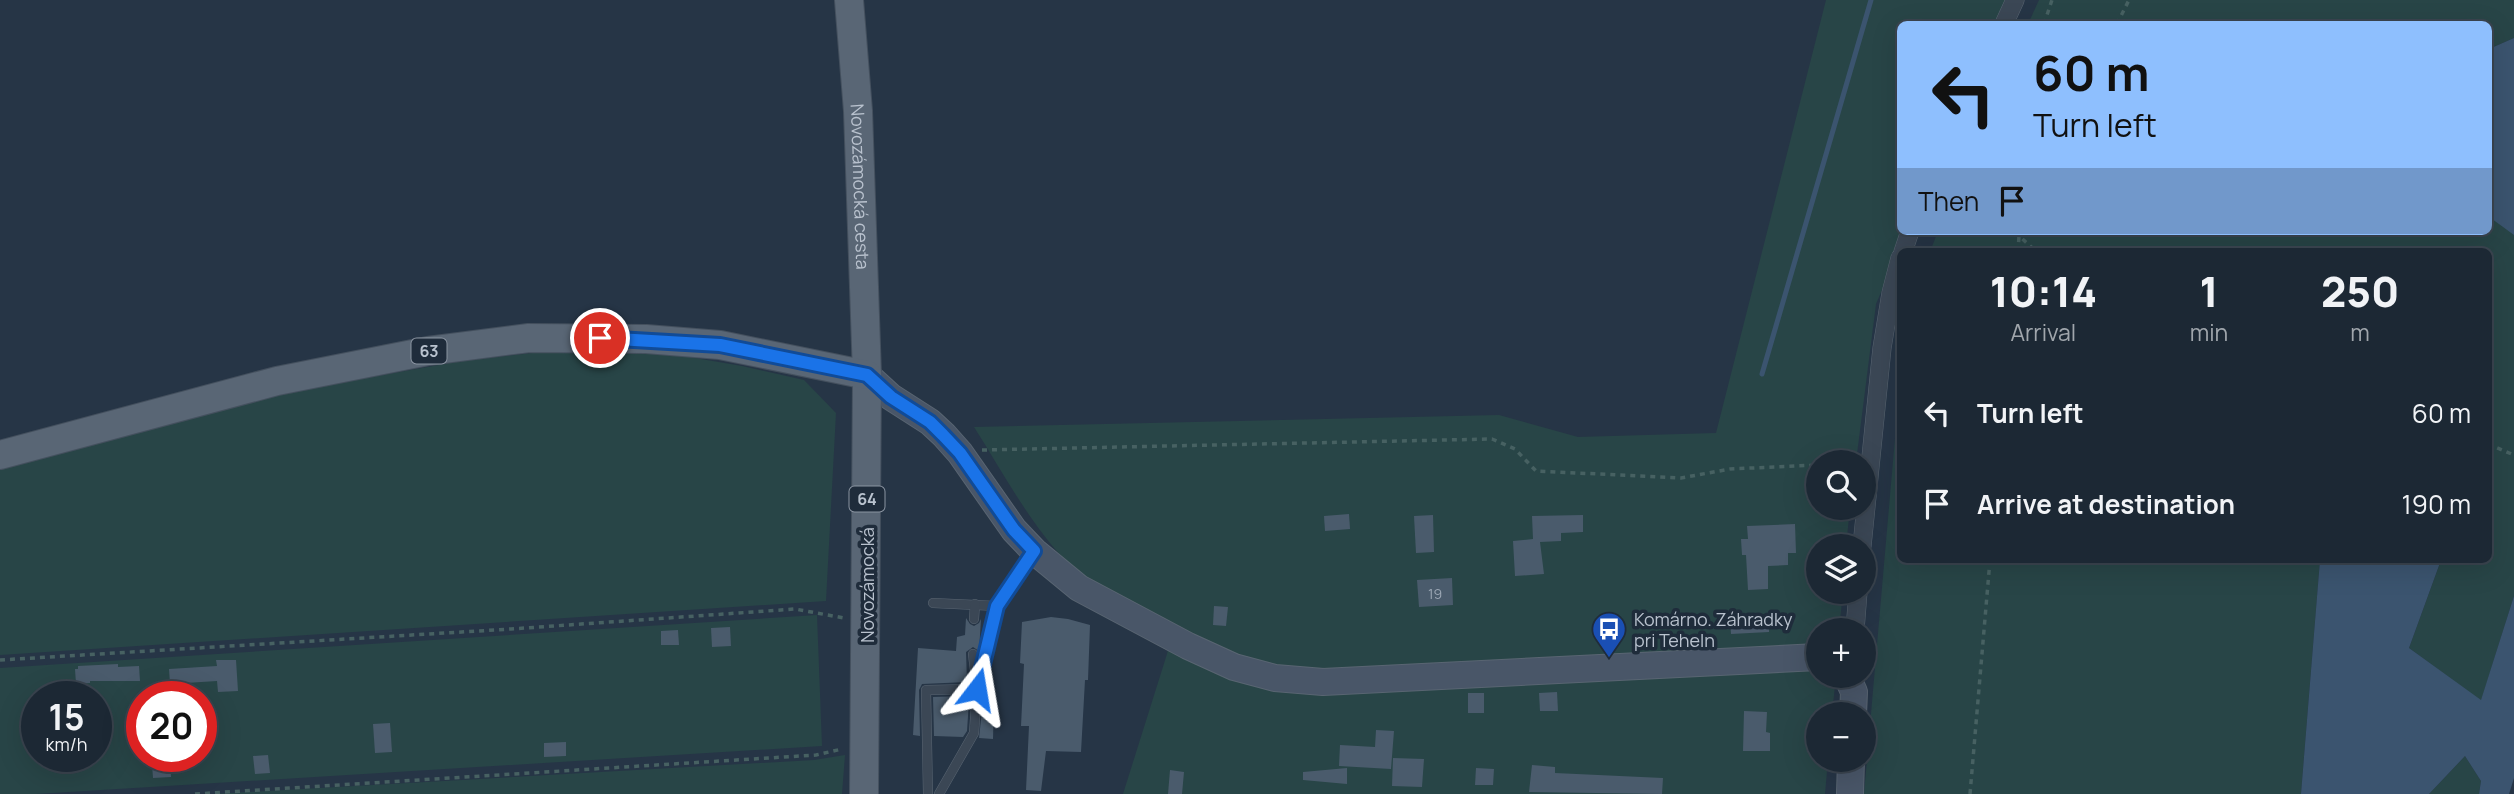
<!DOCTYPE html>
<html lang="en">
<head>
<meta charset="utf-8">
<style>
  :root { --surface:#1c2834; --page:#25303c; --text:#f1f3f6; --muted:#a0a6ac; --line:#3a444f }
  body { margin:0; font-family:Manrope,sans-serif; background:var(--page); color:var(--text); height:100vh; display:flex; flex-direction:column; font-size:26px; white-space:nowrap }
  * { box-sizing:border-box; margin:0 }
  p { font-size:23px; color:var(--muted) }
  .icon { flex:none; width:38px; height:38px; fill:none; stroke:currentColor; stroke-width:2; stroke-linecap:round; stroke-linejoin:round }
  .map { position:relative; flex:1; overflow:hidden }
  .side { position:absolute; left:1897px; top:248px; width:595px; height:315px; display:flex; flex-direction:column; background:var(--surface); border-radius:10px; box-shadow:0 7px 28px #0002,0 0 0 2px var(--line) }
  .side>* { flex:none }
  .guide { position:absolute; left:1897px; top:21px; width:595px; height:214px; border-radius:10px; box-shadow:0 7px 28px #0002,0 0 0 2px var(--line); background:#8ebffe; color:#111; overflow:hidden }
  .fabs { position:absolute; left:1806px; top:450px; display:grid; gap:14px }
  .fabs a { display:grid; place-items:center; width:70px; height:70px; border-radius:50%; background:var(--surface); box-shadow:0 7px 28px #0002,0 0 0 2px var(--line); font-size:35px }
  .speed { position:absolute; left:21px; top:681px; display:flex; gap:14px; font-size:35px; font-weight:700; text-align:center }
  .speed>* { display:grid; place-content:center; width:91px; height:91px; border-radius:50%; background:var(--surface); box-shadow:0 7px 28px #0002,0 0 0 2px var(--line); line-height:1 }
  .speed small { font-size:18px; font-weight:400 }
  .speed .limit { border:10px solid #d22; background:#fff; color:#111 }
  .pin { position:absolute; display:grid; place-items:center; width:60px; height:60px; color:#fff; margin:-30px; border:4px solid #fff; border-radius:50%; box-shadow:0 2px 7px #0007 }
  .me { position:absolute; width:77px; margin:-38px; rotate:14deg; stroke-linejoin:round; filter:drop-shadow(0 0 5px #0008) }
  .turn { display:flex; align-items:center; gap:24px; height:147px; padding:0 21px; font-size:32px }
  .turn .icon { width:91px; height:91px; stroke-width:2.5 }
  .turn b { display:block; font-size:49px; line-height:60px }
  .then { display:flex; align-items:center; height:66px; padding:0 21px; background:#0003; gap:14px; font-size:26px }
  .eta { display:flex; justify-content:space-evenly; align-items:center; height:119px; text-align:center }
  .eta b { font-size:42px; font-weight:800; line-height:49px }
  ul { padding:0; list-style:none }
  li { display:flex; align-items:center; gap:21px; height:91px; padding:0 21px }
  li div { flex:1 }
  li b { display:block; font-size:26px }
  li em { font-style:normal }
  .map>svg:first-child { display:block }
  .green { fill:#284547; fill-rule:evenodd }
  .water { fill:#3b546f }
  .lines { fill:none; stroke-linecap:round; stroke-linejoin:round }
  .stream { stroke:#3b546f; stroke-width:5 }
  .building { fill:#4a5b6c }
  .lane-casing { stroke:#596572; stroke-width:10 }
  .street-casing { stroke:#596572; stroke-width:19 }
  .secondary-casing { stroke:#596572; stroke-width:28 }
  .primary-casing { stroke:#44505e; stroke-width:30 }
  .path { stroke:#476162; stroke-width:3.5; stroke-dasharray:5 5; stroke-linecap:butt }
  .lane { stroke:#3b4755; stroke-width:9 }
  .street { stroke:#3b4755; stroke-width:18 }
  .secondary { stroke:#495668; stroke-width:26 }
  .primary { stroke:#596675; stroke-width:28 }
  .route-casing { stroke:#114b97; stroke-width:18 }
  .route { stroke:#1a73e8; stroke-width:12 }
  .labels { text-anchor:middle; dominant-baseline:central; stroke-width:7; stroke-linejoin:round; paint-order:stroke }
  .number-label { font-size:14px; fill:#9da8b6 }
  .shield { fill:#1f2c3b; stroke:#8b95a2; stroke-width:2 }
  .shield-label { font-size:16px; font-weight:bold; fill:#b9c2ce }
  .street-label { font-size:18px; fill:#b9c2ce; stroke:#1f2c3b }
  .poi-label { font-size:18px; fill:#b9c2ce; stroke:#1f2c3b; text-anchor:start }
</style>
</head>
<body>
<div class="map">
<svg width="2514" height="794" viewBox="0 0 2514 794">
  <rect width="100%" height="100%" fill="#263546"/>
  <g class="green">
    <path d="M1826 0H2007L1996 24H1900V231H1907L1876 304 1856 462H1818V508H1850L1846 546H1818V592H1843L1839 630H1818V676H1836L1832 714H1818V760H1828L1825 794H1123L1167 654 1174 625C1154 617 1133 610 1115 600 1049 563 1013 488 974 427L1499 415 1578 437 1716 433Z"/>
    <polygon points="2039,0 2514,0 2514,38 2489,49 2488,24 2028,24"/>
    <polygon points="2489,216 2514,234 2514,596 2481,701 2409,648 2441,560 2488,560 2488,252 1930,252 1938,231 2488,231"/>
    <polygon points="560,350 660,352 742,366 804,380 836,413 826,601 0,655 0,464 260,397 461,361"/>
    <polygon points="1900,381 1900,560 2320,560 2301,794 1864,794"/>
    <path d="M817 615 822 746 36 794H0V668ZM37 696H96V756H37ZM142 696H201V756H142Z"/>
    <polygon points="845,755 842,794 213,794 814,760"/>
    <polygon points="2465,756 2481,781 2479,794 2429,794"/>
  </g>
  <g class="water">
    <polygon points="2514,38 2514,235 2488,216 2489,49"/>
    <polygon points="2320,560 2441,560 2409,648 2481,700 2514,596 2514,778 2509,794 2479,794 2481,781 2465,756 2429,794 2301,794"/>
  </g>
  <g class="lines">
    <polyline class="stream" points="1762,374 1871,0"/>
  </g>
  <g class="building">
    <polygon points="1349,514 1350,529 1325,531 1324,516"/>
    <polygon points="1433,515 1434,552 1416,553 1414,516"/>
    <polygon points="1583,515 1583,532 1561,533 1561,541 1540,542 1544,574 1515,576 1513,541 1533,539 1532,516"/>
    <polygon points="1795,524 1796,553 1788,553 1788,565 1768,566 1768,589 1748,590 1746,555 1742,555 1741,539 1748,539 1747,526"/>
    <polygon points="1452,578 1453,605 1419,607 1417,580"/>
    <polygon points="1214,606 1228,607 1226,626 1213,625"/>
    <polygon points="1051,617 1068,619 1090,625 1088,680 1085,680 1081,752 1046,751 1041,791 1026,790 1029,726 1021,726 1024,664 1020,663 1022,622"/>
    <polygon points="966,618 970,624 974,626 979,623 981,619 979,651 973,647 966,652 967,682 922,684 919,690 920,736 913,735 918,648 956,651 957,637 965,635"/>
    <polygon points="1769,618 1769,632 1731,634 1730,620"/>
    <polygon points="730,627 731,646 712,647 711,628"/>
    <polygon points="678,630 679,645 661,645 661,631"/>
    <polygon points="216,660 236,660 238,691 218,692 217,681 170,684 169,669 217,666"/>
    <polygon points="118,664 118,667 139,666 140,681 90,681 90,683 76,684 75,669 78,669 78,666"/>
    <polygon points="1557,692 1558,711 1540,711 1539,693"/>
    <rect x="1468" y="693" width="16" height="20"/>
    <polygon points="966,696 966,701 969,701 967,731 963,737 934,736 933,697"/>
    <polygon points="983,702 994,702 993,739 979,738"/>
    <polygon points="1744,711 1767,712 1766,732 1770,733 1770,751 1743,751"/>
    <polygon points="390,723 392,752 375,753 373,724"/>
    <polygon points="1376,730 1394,731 1391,769 1339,766 1340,745 1375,747"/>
    <polygon points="566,742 566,756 544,757 544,743"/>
    <polygon points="268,755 270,773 255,774 253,756"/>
    <polygon points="1393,758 1424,759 1422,787 1392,786"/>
    <polygon points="170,763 171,777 153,778 152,764"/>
    <polygon points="1532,765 1555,767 1555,773 1663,778 1662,794 1529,792"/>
    <polygon points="1347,768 1347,784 1303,780 1303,772"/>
    <polygon points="1476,768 1494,769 1493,785 1475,785"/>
    <polygon points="1170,770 1184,772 1182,794 1168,794"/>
  </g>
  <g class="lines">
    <g class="lane-casing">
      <g id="lane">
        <polyline points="933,603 997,606"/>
        <polyline points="974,619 975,604"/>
        <polyline points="928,794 926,690 977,689 973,654"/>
        <polyline points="939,794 974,733 977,689 997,606 1033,552"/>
      </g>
    </g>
    <g class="street-casing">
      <g id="street">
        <polyline points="2004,24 2015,0"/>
        <polyline points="1903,252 1910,231"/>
        <polyline points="1862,546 1882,348 1891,293 1900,258"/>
        <polyline points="1855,630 1858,592"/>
      </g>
    </g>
    <g class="secondary-casing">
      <g id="secondary">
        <polyline points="867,375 891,397 930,422 944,435 960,453 1014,530 1034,551 1079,588 1188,646 1234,667 1275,678 1323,682 1818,657"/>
        <polyline points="1847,676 1854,692 1853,714"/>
        <polyline points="1850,794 1851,760"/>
      </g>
    </g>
    <g class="primary-casing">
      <g id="primary">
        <path id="s1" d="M849 0 858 111 867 375 864 794"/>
        <polyline points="0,455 277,381 428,351 529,338 646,339 720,345 867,375"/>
      </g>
    </g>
    <g class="path">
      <polyline points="2044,24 2052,0"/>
      <polyline points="2117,24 2129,0"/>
      <polyline points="2017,231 2019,236 2037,252"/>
      <polyline points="2018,252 2019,236 2025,231"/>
      <polyline points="2488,444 2514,455"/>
      <polyline points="982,450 1492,439 1515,449 1536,471 1681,478 1730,469 1818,465"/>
      <polyline points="0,660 511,629 795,609 844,618"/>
      <polyline points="195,794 816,755 842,749"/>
      <polyline points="1970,794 1990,560"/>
    </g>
    <use href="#lane" class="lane"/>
    <use href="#street" class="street"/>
    <use href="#secondary" class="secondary"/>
    <use href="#primary" class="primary"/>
  </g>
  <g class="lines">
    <g class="route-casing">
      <polyline id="route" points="600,338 720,345 867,375 891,397 930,422 943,435 960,453 1014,530 1034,551 997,606 977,689"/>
    </g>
    <use href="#route" class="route"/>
  </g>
  <defs>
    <g id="bus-pin" transform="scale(1.75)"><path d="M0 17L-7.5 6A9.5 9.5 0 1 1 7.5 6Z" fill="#1a4fb4" stroke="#1f2c3b"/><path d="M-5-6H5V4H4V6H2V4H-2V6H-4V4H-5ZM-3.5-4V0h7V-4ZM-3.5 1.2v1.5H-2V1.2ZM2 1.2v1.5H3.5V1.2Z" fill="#fff"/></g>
  </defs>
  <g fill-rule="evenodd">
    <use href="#bus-pin" x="1609" y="629"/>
  </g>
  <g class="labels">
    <g class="number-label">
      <text x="1435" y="593">19</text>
    </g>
    <g class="shield">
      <rect x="411.5" y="338.5" width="35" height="25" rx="5"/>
      <rect x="849.5" y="486.5" width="35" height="25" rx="5"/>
    </g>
    <g class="shield-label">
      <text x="429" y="351">63</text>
      <text x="867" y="499">64</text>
    </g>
    <g class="street-label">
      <text stroke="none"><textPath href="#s1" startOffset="187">Novozámocká cesta</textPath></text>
      <text transform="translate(867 585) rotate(-90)">Novozámocká</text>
    </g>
    <g class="poi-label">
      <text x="1634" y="619">Komárno. Záhradky<tspan x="1634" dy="21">pri Teheln</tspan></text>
    </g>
  </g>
</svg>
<div class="fabs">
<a><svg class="icon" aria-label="search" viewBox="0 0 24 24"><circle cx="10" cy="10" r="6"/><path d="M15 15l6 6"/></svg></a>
<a><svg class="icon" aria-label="layers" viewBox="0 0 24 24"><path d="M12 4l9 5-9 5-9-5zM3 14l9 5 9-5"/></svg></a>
<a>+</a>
<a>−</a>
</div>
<div class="speed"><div>15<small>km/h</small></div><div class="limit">20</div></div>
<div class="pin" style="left:600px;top:338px;background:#d93025"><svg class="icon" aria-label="arrive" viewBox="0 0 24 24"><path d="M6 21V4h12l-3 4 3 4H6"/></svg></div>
<svg class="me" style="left:977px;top:689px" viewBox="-20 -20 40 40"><path d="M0-17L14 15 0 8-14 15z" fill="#1a73e8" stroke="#fff" stroke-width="4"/></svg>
<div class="guide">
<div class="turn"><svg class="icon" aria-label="left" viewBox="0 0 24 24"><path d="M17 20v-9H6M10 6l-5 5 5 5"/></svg><div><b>60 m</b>Turn left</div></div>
<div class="then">Then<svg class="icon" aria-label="arrive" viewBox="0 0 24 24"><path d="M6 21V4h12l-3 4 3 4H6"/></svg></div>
</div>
<section class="side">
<div class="eta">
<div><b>10:14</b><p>Arrival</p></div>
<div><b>1</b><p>min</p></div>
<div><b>250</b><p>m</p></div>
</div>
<ul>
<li><svg class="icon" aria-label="left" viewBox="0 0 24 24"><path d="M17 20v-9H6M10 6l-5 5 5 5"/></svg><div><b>Turn left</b></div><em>60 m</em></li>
<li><svg class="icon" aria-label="arrive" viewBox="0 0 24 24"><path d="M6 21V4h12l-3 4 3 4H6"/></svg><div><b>Arrive at destination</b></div><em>190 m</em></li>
</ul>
</section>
</div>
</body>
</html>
